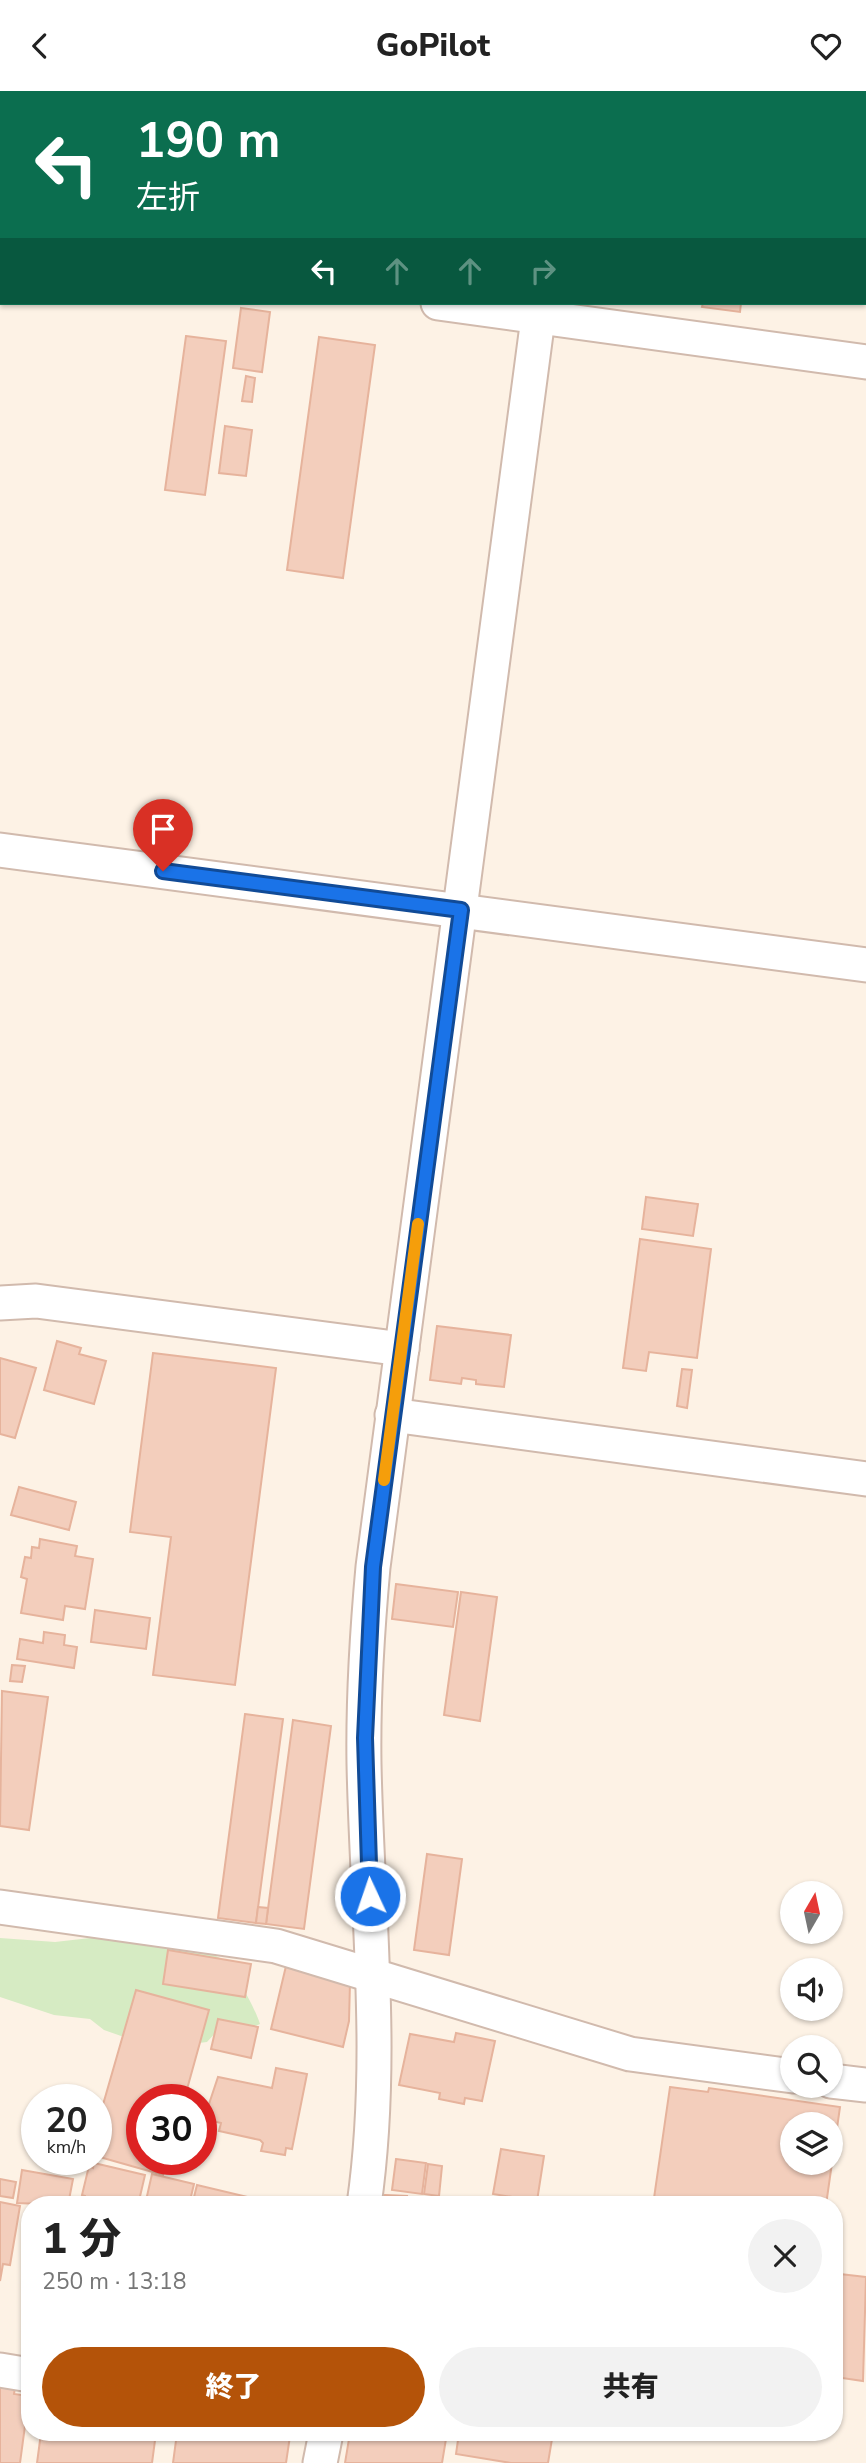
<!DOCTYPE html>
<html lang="ja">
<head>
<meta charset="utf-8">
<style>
  :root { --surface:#fff; --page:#f2f2f2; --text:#222; --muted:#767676; --accent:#b45309 }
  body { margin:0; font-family:"Nunito Sans","Noto Sans JP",sans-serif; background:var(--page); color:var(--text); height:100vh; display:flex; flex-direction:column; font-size:26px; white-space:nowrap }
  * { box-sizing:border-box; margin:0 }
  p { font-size:23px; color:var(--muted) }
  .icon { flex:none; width:38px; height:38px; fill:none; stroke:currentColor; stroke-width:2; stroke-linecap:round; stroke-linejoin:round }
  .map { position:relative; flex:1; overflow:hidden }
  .sheet { position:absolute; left:21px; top:2105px; width:822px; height:245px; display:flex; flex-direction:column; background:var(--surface); border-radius:28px; box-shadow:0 2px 5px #0004 }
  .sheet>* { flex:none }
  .hud { position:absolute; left:0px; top:0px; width:866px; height:214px; box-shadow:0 2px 5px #0004; background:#0b6e4f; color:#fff; overflow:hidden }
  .needle { width:46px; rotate:9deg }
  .buttons { position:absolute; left:780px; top:1790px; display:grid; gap:14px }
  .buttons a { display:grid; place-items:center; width:63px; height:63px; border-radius:50%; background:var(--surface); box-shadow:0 2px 5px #0004; font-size:35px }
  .speed { position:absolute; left:21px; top:1993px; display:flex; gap:14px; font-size:35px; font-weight:700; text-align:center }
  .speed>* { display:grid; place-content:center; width:91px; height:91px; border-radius:50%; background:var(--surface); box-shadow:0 2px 5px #0004; line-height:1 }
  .speed small { font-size:18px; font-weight:400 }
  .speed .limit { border:10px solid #d22; background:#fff; color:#111 }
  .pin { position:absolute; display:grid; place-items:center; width:60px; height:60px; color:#fff; margin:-72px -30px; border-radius:50% 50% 50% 0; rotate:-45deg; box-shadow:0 0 7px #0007 }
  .pin .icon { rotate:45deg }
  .me { position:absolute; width:77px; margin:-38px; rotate:357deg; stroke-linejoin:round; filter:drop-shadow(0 0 5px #0008) }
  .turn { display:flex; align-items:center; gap:24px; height:147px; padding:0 21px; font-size:32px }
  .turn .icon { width:91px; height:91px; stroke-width:2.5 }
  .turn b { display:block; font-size:49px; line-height:60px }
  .lanes { display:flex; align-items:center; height:66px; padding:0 21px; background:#0003; justify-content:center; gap:35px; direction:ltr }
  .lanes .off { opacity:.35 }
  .round { display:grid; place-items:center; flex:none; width:74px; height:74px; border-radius:37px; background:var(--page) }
  .summary { display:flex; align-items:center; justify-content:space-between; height:119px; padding:0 21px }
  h1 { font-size:42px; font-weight:800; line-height:52px }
  .action { display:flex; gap:14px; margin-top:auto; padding:14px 21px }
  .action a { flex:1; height:80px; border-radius:42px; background:var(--accent); color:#fff; font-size:28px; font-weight:800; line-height:80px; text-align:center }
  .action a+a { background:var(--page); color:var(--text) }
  header { display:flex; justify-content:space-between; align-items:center; height:91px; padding:0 21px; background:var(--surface); font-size:32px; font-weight:800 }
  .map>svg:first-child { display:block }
  .industrial { fill:#ece4df }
  .green { fill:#d6ebc3 }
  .building { fill:#f3cebc; stroke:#e6b39c; stroke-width:2; fill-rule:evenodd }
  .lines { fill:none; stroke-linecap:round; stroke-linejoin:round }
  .street-casing { stroke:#d1baad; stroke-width:37 }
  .street { stroke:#fff; stroke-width:33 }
  .route-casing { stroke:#114b97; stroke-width:18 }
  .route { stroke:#1a73e8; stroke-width:12 }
  .slow { stroke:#f59e0b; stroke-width:12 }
</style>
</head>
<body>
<header><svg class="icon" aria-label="back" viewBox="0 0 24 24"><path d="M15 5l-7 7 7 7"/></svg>GoPilot<svg class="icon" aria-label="heart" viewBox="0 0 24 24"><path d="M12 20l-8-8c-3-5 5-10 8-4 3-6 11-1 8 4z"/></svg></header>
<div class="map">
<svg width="866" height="2372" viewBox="0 0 866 2372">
  <rect width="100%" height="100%" fill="#fdf2e5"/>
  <polygon class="industrial" points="0,0 546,0 2,2 2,125"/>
  <path class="green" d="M99 1846C131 1851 195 1853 222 1868 232 1874 257 1921 260 1933L248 1938H219L207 1951 191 1953 124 1946 104 1939 90 1928 54 1924 0 1906V1847L55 1851Z"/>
  <g class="building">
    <polygon points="0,0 484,0 2,2 2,111"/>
    <polygon points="703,212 741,212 740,221 702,216"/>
    <polygon points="241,217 270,221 262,281 233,277"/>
    <polygon points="186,245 226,250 205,404 165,399"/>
    <polygon points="319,246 375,254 343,487 287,479"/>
    <polygon points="246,285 255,287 252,311 242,310"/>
    <polygon points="225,335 252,339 246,385 219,382"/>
    <polygon points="646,1106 698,1113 693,1145 642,1138"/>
    <polygon points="640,1148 711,1158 697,1267 649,1261 646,1280 623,1277"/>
    <polygon points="437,1235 511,1244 504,1296 476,1293 476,1289 462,1287 461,1293 430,1289"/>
    <polygon points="57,1250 81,1257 79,1263 106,1270 94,1313 44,1299"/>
    <polygon points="153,1262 276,1277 235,1594 153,1584 171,1446 130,1441"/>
    <polygon points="0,1267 36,1277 15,1347 0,1343"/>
    <polygon points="682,1278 692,1279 687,1317 677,1315"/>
    <polygon points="19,1396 76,1411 69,1439 11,1424"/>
    <polygon points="40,1448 77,1455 75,1465 93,1468 85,1518 65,1515 63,1529 21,1522 27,1488 21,1486 25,1466 31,1467 32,1456 39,1457"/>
    <polygon points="396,1493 458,1501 453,1536 392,1528"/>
    <polygon points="461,1501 497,1506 480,1630 444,1624"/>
    <polygon points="95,1519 150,1527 146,1558 91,1551"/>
    <polygon points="44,1541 65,1544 64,1554 77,1556 74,1577 17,1568 20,1548 43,1552"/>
    <polygon points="12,1574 25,1575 22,1591 10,1590"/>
    <polygon points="2,1600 48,1606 29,1739 0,1735"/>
    <polygon points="245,1623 283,1628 256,1832 218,1827"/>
    <polygon points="293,1629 331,1635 304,1838 266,1833"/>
    <polygon points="427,1763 462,1768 449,1864 414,1859"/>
    <polygon points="258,1816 268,1817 266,1833 256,1832"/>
    <polygon points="168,1859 251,1873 245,1906 163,1893"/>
    <polygon points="286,1875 350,1891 349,1930 343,1956 271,1938"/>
    <polygon points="136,1899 209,1919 184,2009 142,2009 142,2068 167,2068 163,2084 96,2065 96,2038"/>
    <polygon points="218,1928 258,1936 251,1967 211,1958"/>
    <polygon points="456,1942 495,1950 482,2010 465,2007 464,2013 439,2008 440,2002 399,1994 410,1943 454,1951"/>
    <polygon points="276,1977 307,1983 292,2058 286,2057 285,2064 261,2060 263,2052 260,2049 219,2040 221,2032 204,2028 218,1986 272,1997"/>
    <path d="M670 1996 708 2001 709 1997 840 2016 826 2114H653ZM793 2034H831V2072H793Z"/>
    <polygon points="501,2058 544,2065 537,2110 493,2103"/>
    <polygon points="396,2068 426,2072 422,2103 392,2099"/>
    <polygon points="94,2072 145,2084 138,2114 103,2114 85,2110 85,2105 82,2104 89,2075 93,2077"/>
    <polygon points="428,2073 442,2075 439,2105 424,2103"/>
    <polygon points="22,2079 73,2088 68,2114 17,2112"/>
    <polygon points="152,2083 194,2093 189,2114 145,2114"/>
    <polygon points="0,2088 16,2091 13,2107 0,2105"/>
    <polygon points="197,2094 264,2110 263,2114 192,2114"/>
    <polygon points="385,2104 407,2105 406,2114 384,2114"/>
    <polygon points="0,2111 20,2115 10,2174 3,2173 0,2190"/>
    <polygon points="840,2183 866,2186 863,2290 835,2286 835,2220"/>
    <polygon points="0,2289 16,2291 14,2303 29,2305 20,2372 0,2372"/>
    <polygon points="41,2342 156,2342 152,2372 37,2372"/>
    <polygon points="177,2342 264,2342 290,2345 286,2372 173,2372"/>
    <polygon points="350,2342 447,2342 442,2372 345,2372"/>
    <polygon points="459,2342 553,2342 548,2372 511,2372 456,2363"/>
  </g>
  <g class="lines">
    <g class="street-casing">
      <g id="street">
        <polyline points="567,2 567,0"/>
        <polyline points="0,151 2,151"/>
        <polyline points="438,212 866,271"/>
        <polyline points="0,759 866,874"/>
        <polyline points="0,1212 36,1210 402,1258"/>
        <polyline points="392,1324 866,1388"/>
        <polyline points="0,1816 276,1855 630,1963 793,1985"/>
        <polyline points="831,1990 866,1994"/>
        <path d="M364 2114C385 1968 367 1820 364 1673 363 1608 367 1542 373 1476L540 212"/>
        <polyline points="0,2279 30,2284"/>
        <polyline points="320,2372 326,2342"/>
      </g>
    </g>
    <use href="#street" class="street"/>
  </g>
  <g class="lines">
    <g class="route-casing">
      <polyline id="route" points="163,780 461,819 373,1476 365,1647 370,1805"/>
    </g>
    <use href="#route" class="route"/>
    <polyline class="slow" points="384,1389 418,1133"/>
  </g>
</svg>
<div class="buttons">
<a><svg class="needle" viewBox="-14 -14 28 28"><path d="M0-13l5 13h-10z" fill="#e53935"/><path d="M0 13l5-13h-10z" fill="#767676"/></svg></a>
<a><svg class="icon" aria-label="sound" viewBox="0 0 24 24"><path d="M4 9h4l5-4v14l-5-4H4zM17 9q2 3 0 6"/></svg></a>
<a><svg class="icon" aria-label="search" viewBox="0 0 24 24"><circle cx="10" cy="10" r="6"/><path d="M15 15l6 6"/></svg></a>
<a><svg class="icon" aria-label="layers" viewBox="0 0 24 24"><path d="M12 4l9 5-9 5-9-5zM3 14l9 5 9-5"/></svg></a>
</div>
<div class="speed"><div>20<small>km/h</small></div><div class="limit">30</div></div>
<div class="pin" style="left:163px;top:780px;background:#d93025"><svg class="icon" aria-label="arrive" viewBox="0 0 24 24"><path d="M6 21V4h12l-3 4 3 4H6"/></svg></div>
<svg class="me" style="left:370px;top:1805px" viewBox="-20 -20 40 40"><circle r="17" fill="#1a73e8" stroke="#fff" stroke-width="3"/><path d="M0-11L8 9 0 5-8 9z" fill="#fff"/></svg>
<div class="hud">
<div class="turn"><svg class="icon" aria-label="left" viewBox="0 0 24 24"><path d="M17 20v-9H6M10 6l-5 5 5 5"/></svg><div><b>190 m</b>左折</div></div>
<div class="lanes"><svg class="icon" aria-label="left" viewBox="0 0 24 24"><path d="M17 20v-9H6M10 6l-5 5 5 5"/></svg><svg class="icon off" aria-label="ahead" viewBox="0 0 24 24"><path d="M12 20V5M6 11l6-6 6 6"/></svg><svg class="icon off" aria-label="ahead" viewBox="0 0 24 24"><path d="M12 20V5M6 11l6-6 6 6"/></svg><svg class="icon off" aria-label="right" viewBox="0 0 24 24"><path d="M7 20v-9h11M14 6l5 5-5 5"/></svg></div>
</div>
<section class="sheet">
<div class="summary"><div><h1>1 分</h1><p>250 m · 13:18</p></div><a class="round"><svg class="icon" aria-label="close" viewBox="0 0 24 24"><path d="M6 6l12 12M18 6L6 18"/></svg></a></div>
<div class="action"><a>終了</a><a>共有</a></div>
</section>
</div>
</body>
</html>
